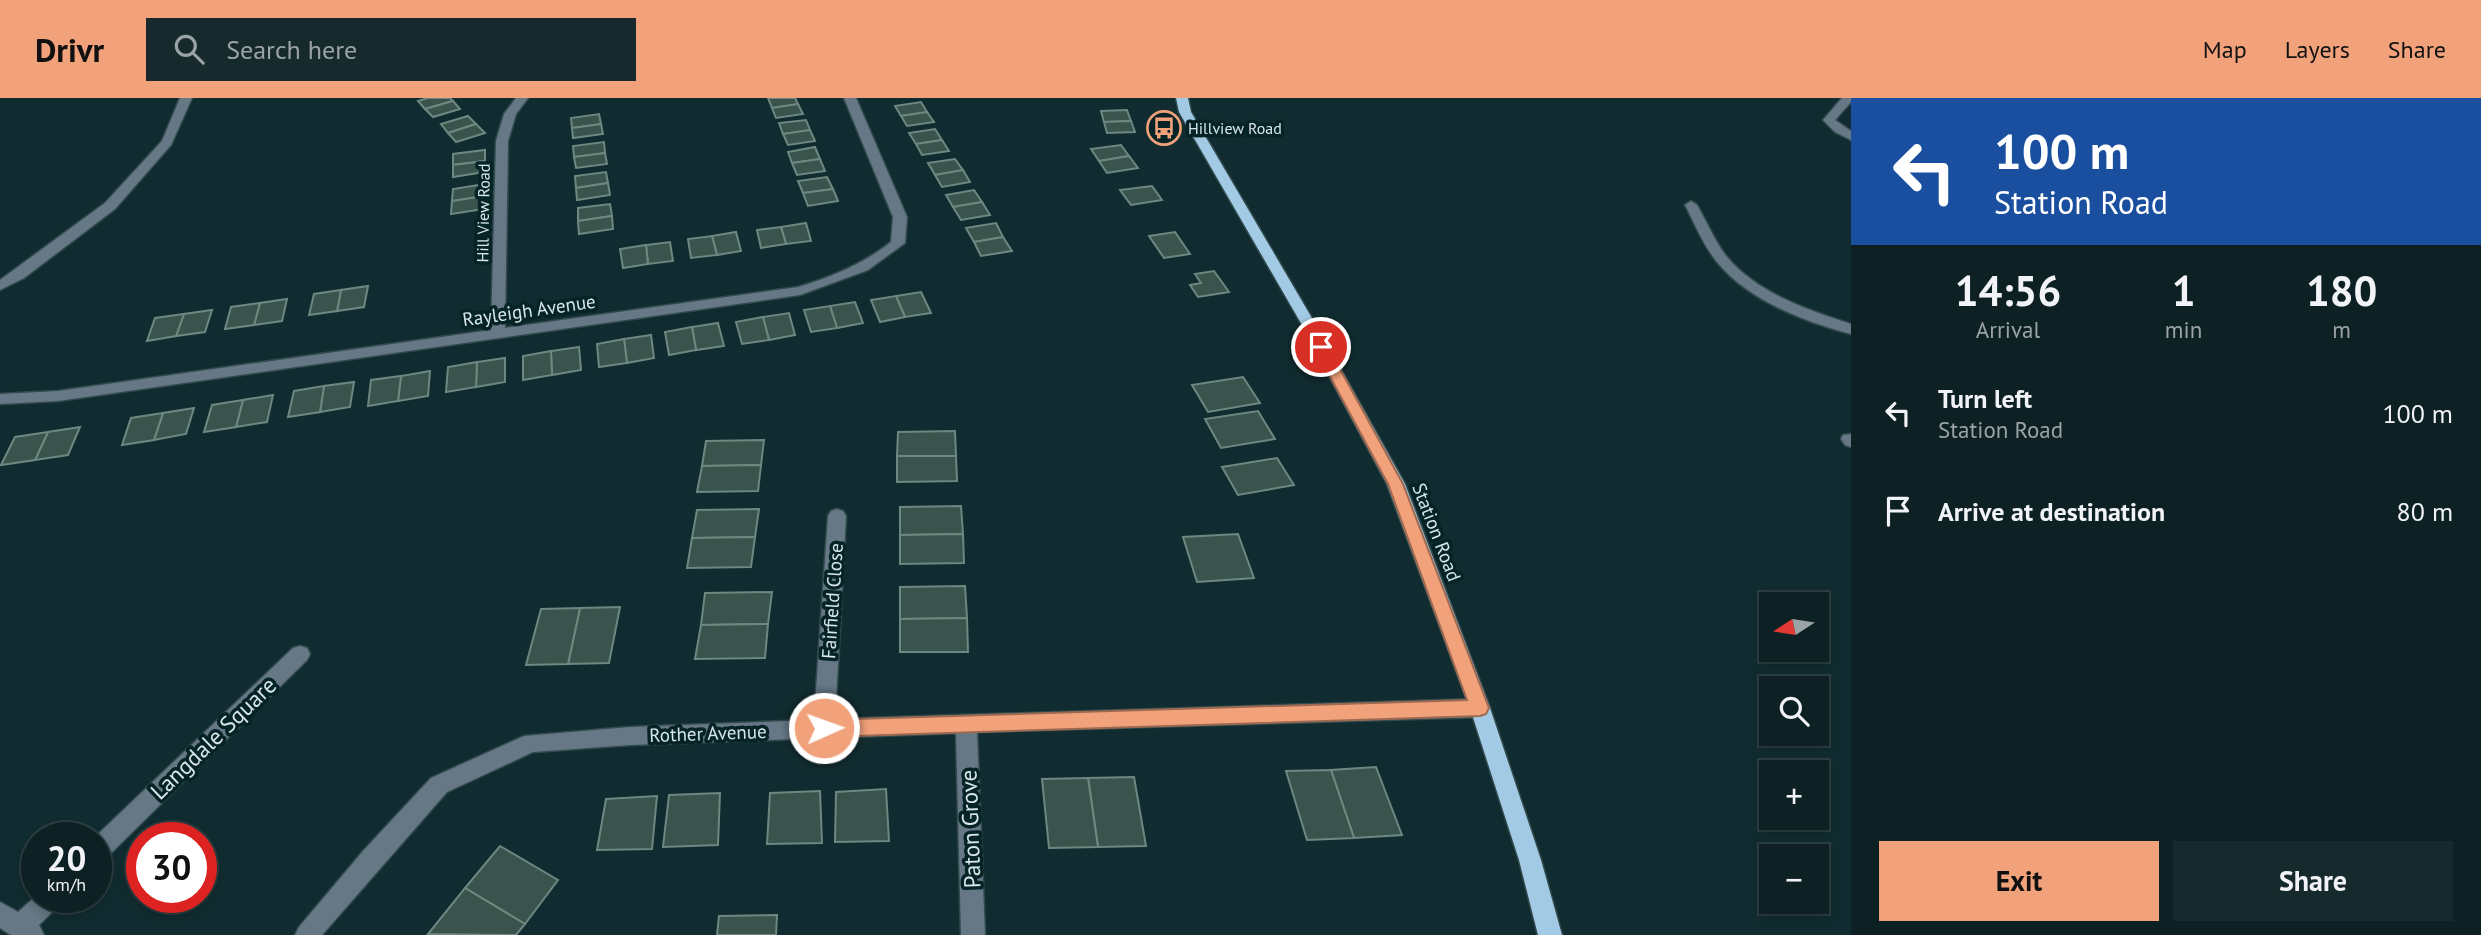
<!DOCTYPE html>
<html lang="en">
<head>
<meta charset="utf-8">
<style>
  :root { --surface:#0d2124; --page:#16292c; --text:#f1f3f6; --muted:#9aa3a6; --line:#2d3e41; --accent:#f1a27b }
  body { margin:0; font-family:"PT Sans",sans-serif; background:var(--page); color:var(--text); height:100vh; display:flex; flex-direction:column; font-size:26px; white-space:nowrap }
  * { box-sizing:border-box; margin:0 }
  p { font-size:23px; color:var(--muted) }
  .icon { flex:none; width:38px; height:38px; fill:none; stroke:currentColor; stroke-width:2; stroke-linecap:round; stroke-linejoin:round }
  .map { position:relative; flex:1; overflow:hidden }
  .details { display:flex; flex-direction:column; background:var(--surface); width:630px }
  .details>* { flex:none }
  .banner { background:#1a4fa0; color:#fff; overflow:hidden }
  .needle { width:46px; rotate:258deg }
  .controls { position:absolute; left:1759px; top:494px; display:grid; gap:14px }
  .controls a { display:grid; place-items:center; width:70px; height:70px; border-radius:0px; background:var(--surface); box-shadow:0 4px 10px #0003,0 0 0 2px var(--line); font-size:35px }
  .speed { position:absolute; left:21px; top:724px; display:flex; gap:14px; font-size:35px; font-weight:700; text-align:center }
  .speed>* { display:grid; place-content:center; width:91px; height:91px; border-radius:50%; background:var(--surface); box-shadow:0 4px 10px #0003,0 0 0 2px var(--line); line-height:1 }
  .speed small { font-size:18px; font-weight:400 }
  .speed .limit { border:10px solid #d22; background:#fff; color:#111 }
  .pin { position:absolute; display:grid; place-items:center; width:60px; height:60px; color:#fff; margin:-30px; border:4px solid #fff; border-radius:50%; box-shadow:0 2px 7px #0007 }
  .me { position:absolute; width:77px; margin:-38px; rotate:88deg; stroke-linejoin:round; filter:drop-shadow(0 0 5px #0008) }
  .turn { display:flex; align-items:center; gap:24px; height:147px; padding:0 28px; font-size:32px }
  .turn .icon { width:91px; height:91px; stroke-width:2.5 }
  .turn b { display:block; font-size:49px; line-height:60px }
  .eta { display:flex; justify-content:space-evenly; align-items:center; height:119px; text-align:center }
  .eta b { font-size:42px; font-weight:600; line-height:49px }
  .cta { display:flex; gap:14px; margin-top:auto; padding:14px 28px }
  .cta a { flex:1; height:80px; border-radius:0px; background:var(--accent); color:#111; font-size:28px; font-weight:600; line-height:80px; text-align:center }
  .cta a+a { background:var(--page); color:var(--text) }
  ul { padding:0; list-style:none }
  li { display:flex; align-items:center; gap:21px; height:98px; padding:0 28px }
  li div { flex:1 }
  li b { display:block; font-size:26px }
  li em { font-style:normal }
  header { display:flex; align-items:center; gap:42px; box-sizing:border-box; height:98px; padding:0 35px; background:var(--accent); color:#111 }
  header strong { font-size:33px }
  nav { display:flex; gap:38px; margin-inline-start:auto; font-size:24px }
  .search { width:490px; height:63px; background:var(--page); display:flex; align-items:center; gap:18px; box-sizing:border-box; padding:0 24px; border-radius:0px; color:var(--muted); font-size:26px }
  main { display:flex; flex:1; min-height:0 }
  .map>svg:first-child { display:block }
  .building { fill:#3a534c; stroke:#6d8880; stroke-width:2 }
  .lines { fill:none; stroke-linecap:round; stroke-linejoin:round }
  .minor-casing { stroke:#314a4e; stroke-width:3 }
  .major-casing { stroke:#314a4e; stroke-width:3 }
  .minor { fill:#667885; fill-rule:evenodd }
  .major { fill:#a3cae5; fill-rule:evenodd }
  .route { fill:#f1a27b; stroke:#9d6950; stroke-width:2 }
  .labels { text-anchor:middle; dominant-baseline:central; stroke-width:7; stroke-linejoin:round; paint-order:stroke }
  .far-poi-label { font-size:16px; fill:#d7e6e9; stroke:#062326; text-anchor:start }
  .far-street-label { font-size:16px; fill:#d7e6e9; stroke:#062326 }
  .street-label { font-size:19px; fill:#d7e6e9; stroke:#062326 }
  .near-street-label { font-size:23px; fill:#d7e6e9; stroke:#062326 }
</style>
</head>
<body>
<header>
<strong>Drivr</strong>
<div class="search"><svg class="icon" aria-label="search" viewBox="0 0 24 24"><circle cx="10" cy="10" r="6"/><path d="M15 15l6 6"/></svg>Search here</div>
<nav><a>Map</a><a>Layers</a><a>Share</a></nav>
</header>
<main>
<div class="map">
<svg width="1851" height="837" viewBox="0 0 1851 837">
  <rect width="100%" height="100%" fill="#112c30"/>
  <g class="building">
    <polygon points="428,0 450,0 453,3 425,11 418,3"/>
    <polygon points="768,0 795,0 798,6 772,10"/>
    <polygon points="453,3 460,11 433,19 425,11"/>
    <polygon points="921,4 927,14 901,18 895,8"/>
    <polygon points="798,6 803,16 776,20 772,10"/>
    <polygon points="1127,12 1131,23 1104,24 1101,13"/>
    <polygon points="927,14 934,24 907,28 901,18"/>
    <polygon points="599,16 601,26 572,30 571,20"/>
    <polygon points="468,18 476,26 448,35 441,26"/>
    <polygon points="806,22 810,32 783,36 779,25"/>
    <polygon points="1131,23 1135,34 1107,35 1104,24"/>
    <polygon points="476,26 485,35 456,44 448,35"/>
    <polygon points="601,26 603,36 573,40 572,30"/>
    <polygon points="935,31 942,42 916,46 909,35"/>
    <polygon points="810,32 815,43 788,47 783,36"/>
    <polygon points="942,42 949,53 922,57 916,46"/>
    <polygon points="604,44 605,55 574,59 573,48"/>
    <polygon points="1121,47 1129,58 1099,63 1091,51"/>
    <polygon points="815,49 820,61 792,65 788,54"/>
    <polygon points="485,52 485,63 453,67 453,56"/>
    <polygon points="605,55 607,66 576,70 574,59"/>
    <polygon points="1129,58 1138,70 1107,75 1099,63"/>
    <polygon points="820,61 825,73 797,77 792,65"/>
    <polygon points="955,61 963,72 935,77 928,65"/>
    <polygon points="485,63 485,74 453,79 453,67"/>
    <polygon points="963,72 970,84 942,89 935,77"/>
    <polygon points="606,74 608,85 576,90 575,78"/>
    <polygon points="827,79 833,91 803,95 798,83"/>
    <polygon points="608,85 610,97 577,102 576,90"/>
    <polygon points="485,86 485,98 452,103 453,91"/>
    <polygon points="1152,88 1162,102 1131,107 1120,92"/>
    <polygon points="833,91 838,103 808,108 803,95"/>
    <polygon points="974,92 982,104 953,109 946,97"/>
    <polygon points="485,98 484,111 451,116 452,103"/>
    <polygon points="982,104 990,117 961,122 953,109"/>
    <polygon points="610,106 612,118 578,123 578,110"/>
    <polygon points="612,118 613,131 579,136 578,123"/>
    <polygon points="806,125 811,143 786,146 781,129"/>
    <polygon points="996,125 1003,139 974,144 966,130"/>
    <polygon points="781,129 786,146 761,150 757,132"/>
    <polygon points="736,134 741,153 717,157 712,138"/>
    <polygon points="1175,134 1190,156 1164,160 1149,138"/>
    <polygon points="712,138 717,157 691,160 688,141"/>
    <polygon points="1003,139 1012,153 981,158 974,144"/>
    <polygon points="670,144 673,163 648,166 646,147"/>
    <polygon points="646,147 648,166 623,170 620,151"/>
    <polygon points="1214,173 1229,194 1198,199 1190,187 1201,185 1195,176"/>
    <polygon points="368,188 364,209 337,213 341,192"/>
    <polygon points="341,192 337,213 309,217 314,196"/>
    <polygon points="921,194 931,215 905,219 896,198"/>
    <polygon points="896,198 905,219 880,224 871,202"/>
    <polygon points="287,201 282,223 254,227 260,205"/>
    <polygon points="855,204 863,225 837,230 830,208"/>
    <polygon points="260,205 254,227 225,231 231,209"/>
    <polygon points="830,208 837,230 811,234 804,212"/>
    <polygon points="212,212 205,234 176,238 184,216"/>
    <polygon points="789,215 795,237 769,242 763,219"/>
    <polygon points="184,216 176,238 147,243 155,220"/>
    <polygon points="763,219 769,242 742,246 736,224"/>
    <polygon points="718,225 724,248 696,252 692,229"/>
    <polygon points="692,229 696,252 669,257 665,234"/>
    <polygon points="651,237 654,260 627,265 624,241"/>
    <polygon points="624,241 627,265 599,269 597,246"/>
    <polygon points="579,249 581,272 552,277 551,253"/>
    <polygon points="551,253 552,277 523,282 523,258"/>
    <polygon points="505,260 505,284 476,289 477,264"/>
    <polygon points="477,264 476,289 446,294 448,269"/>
    <polygon points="430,273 428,298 398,303 401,278"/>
    <polygon points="401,278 398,303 368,308 371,282"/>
    <polygon points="1243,279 1260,305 1208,314 1192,287"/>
    <polygon points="354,284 350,309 320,314 324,288"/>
    <polygon points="324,288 320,314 288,319 294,293"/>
    <polygon points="273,297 267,324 236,329 243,302"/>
    <polygon points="243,302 236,329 204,334 212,307"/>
    <polygon points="194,310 186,336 154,342 163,315"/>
    <polygon points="1258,313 1275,341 1221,350 1205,321"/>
    <polygon points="163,315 154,342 122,347 131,320"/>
    <polygon points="80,329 68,357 35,362 48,334"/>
    <polygon points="955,333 956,358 897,358 898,334"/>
    <polygon points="48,334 35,362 1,367 15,339"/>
    <polygon points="764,342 761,367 702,368 706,343"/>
    <polygon points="897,358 956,358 957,383 897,384"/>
    <polygon points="1277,360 1294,387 1238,397 1222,369"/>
    <polygon points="761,367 758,393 697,394 702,368"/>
    <polygon points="961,408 963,436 900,437 900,409"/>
    <polygon points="759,411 755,439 692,440 697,412"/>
    <polygon points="963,436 964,465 900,466 900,437"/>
    <polygon points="1238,436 1254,480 1197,484 1183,439"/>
    <polygon points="755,439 751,469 687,470 692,440"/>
    <polygon points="965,488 967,520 900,521 900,489"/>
    <polygon points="772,494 768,526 701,527 705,495"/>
    <polygon points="620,509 609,565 568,566 580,510"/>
    <polygon points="580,510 568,566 526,567 541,511"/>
    <polygon points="967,520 968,554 900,554 900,521"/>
    <polygon points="768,526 765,560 695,561 701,527"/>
    <polygon points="1376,669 1402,737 1354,740 1331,672"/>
    <polygon points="1331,672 1354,740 1307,742 1286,673"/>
    <polygon points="1134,679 1146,748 1098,749 1088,680"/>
    <polygon points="1088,680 1098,749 1049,750 1042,681"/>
    <polygon points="886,691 889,743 835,744 836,694"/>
    <polygon points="820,693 822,745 767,746 770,695"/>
    <polygon points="720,695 718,747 663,749 669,697"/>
    <polygon points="657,698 652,751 597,752 606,701"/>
    <polygon points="500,748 558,782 525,826 465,790"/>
    <polygon points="465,790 525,826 516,837 428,836"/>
    <polygon points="777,817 776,837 717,837 719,818"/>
  </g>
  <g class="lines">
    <g class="minor-casing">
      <g id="minor">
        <polygon points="180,0 192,0 171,47 115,111 24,180 0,192 0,182 105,105 162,43"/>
        <path d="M516 0H528L516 16 508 43 505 230 798 189C832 179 863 166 891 144L893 119 844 0H856L907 119 905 145 868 172 800 197 58 303 0 306V296L58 293 491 232 496 43 504 16Z"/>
        <polygon points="1842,0 1851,0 1851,4 1835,22 1851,33 1851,42 1835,34 1823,22"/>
        <path d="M1691 103 1697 107C1707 124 1715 144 1727 159 1757 195 1808 212 1851 226V236C1805 224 1748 202 1717 164 1703 147 1695 126 1685 107Z"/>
        <polygon points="1851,336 1851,349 1845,347 1841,341 1843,337"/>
        <polygon points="837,411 843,413 846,418 835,621 1480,601 1487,604 1490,610 1487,616 1480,619 977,634 985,837 961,837 956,635 630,647 533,654 447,694 322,837 295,837 299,829 364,752 431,680 524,638 630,629 814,622 828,418 831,413"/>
        <polygon points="300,548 307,550 310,556 307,562 104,762 96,765 94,740 293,550"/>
        <polygon points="37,797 37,800 62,800 58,808 39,827 44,837 11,837 0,830 0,804 18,814"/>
      </g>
    </g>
    <g class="major-casing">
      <polygon id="major" points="1176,0 1188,0 1191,14 1316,227 1405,386 1490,610 1541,762 1562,837 1538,837 1519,762 1470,610 1387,386 1302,227 1179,14"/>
    </g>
    <use href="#minor" class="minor"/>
    <use href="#major" class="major"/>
  </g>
  <polygon class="route" points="1321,245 1328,249 1403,386 1489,610 1486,616 1480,618 824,639 818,636 815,630 818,624 824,622 1467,602 1388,386 1314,249"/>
  <defs>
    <g id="bus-ring" transform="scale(1.75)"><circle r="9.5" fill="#062326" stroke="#f1a27b" stroke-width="1.5"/><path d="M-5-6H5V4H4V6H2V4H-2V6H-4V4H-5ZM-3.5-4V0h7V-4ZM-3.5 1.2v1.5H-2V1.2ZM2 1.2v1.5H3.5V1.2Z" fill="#f1a27b"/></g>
  </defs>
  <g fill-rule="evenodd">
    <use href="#bus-ring" x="1164" y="30"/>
  </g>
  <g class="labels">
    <g class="far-poi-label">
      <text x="1188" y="30">Hillview Road</text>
    </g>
    <g class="far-street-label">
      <text transform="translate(483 115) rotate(-89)">Hill View Road</text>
    </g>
    <g class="street-label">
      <text transform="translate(529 212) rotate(-8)">Rayleigh Avenue</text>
      <text transform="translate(1437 434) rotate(69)">Station Road</text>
      <text transform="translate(832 503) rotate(-86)">Fairfield Close</text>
      <text transform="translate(708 635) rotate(-2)">Rother Avenue</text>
    </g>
    <g class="near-street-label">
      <text transform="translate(213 640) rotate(-44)">Langdale Square</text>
      <text transform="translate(970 731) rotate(-92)">Paton Grove</text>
    </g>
  </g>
</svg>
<div class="controls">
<a><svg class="needle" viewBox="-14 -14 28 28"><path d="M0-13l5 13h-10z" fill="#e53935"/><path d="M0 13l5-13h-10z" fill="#9aa3a6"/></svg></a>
<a><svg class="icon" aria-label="search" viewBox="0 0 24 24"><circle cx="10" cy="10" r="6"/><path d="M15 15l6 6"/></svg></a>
<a>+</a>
<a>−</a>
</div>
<div class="speed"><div>20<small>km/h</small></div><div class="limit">30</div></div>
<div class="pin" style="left:1321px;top:249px;background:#d93025"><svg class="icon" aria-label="arrive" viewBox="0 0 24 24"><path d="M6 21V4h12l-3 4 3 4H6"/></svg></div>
<svg class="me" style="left:824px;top:630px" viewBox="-20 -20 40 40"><circle r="17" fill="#f1a27b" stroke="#fff" stroke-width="3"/><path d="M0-11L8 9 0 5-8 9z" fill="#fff"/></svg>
</div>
<section class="details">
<div class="banner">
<div class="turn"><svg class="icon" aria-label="left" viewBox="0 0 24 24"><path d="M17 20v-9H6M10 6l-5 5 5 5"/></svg><div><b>100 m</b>Station Road</div></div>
</div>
<div class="eta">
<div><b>14:56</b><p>Arrival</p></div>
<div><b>1</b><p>min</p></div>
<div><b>180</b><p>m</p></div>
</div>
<ul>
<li><svg class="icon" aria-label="left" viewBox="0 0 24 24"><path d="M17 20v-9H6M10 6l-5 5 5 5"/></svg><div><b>Turn left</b><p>Station Road</p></div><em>100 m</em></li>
<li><svg class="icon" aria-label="arrive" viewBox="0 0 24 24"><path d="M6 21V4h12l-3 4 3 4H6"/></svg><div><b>Arrive at destination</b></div><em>80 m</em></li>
</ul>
<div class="cta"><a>Exit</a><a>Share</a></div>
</section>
</main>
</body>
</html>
